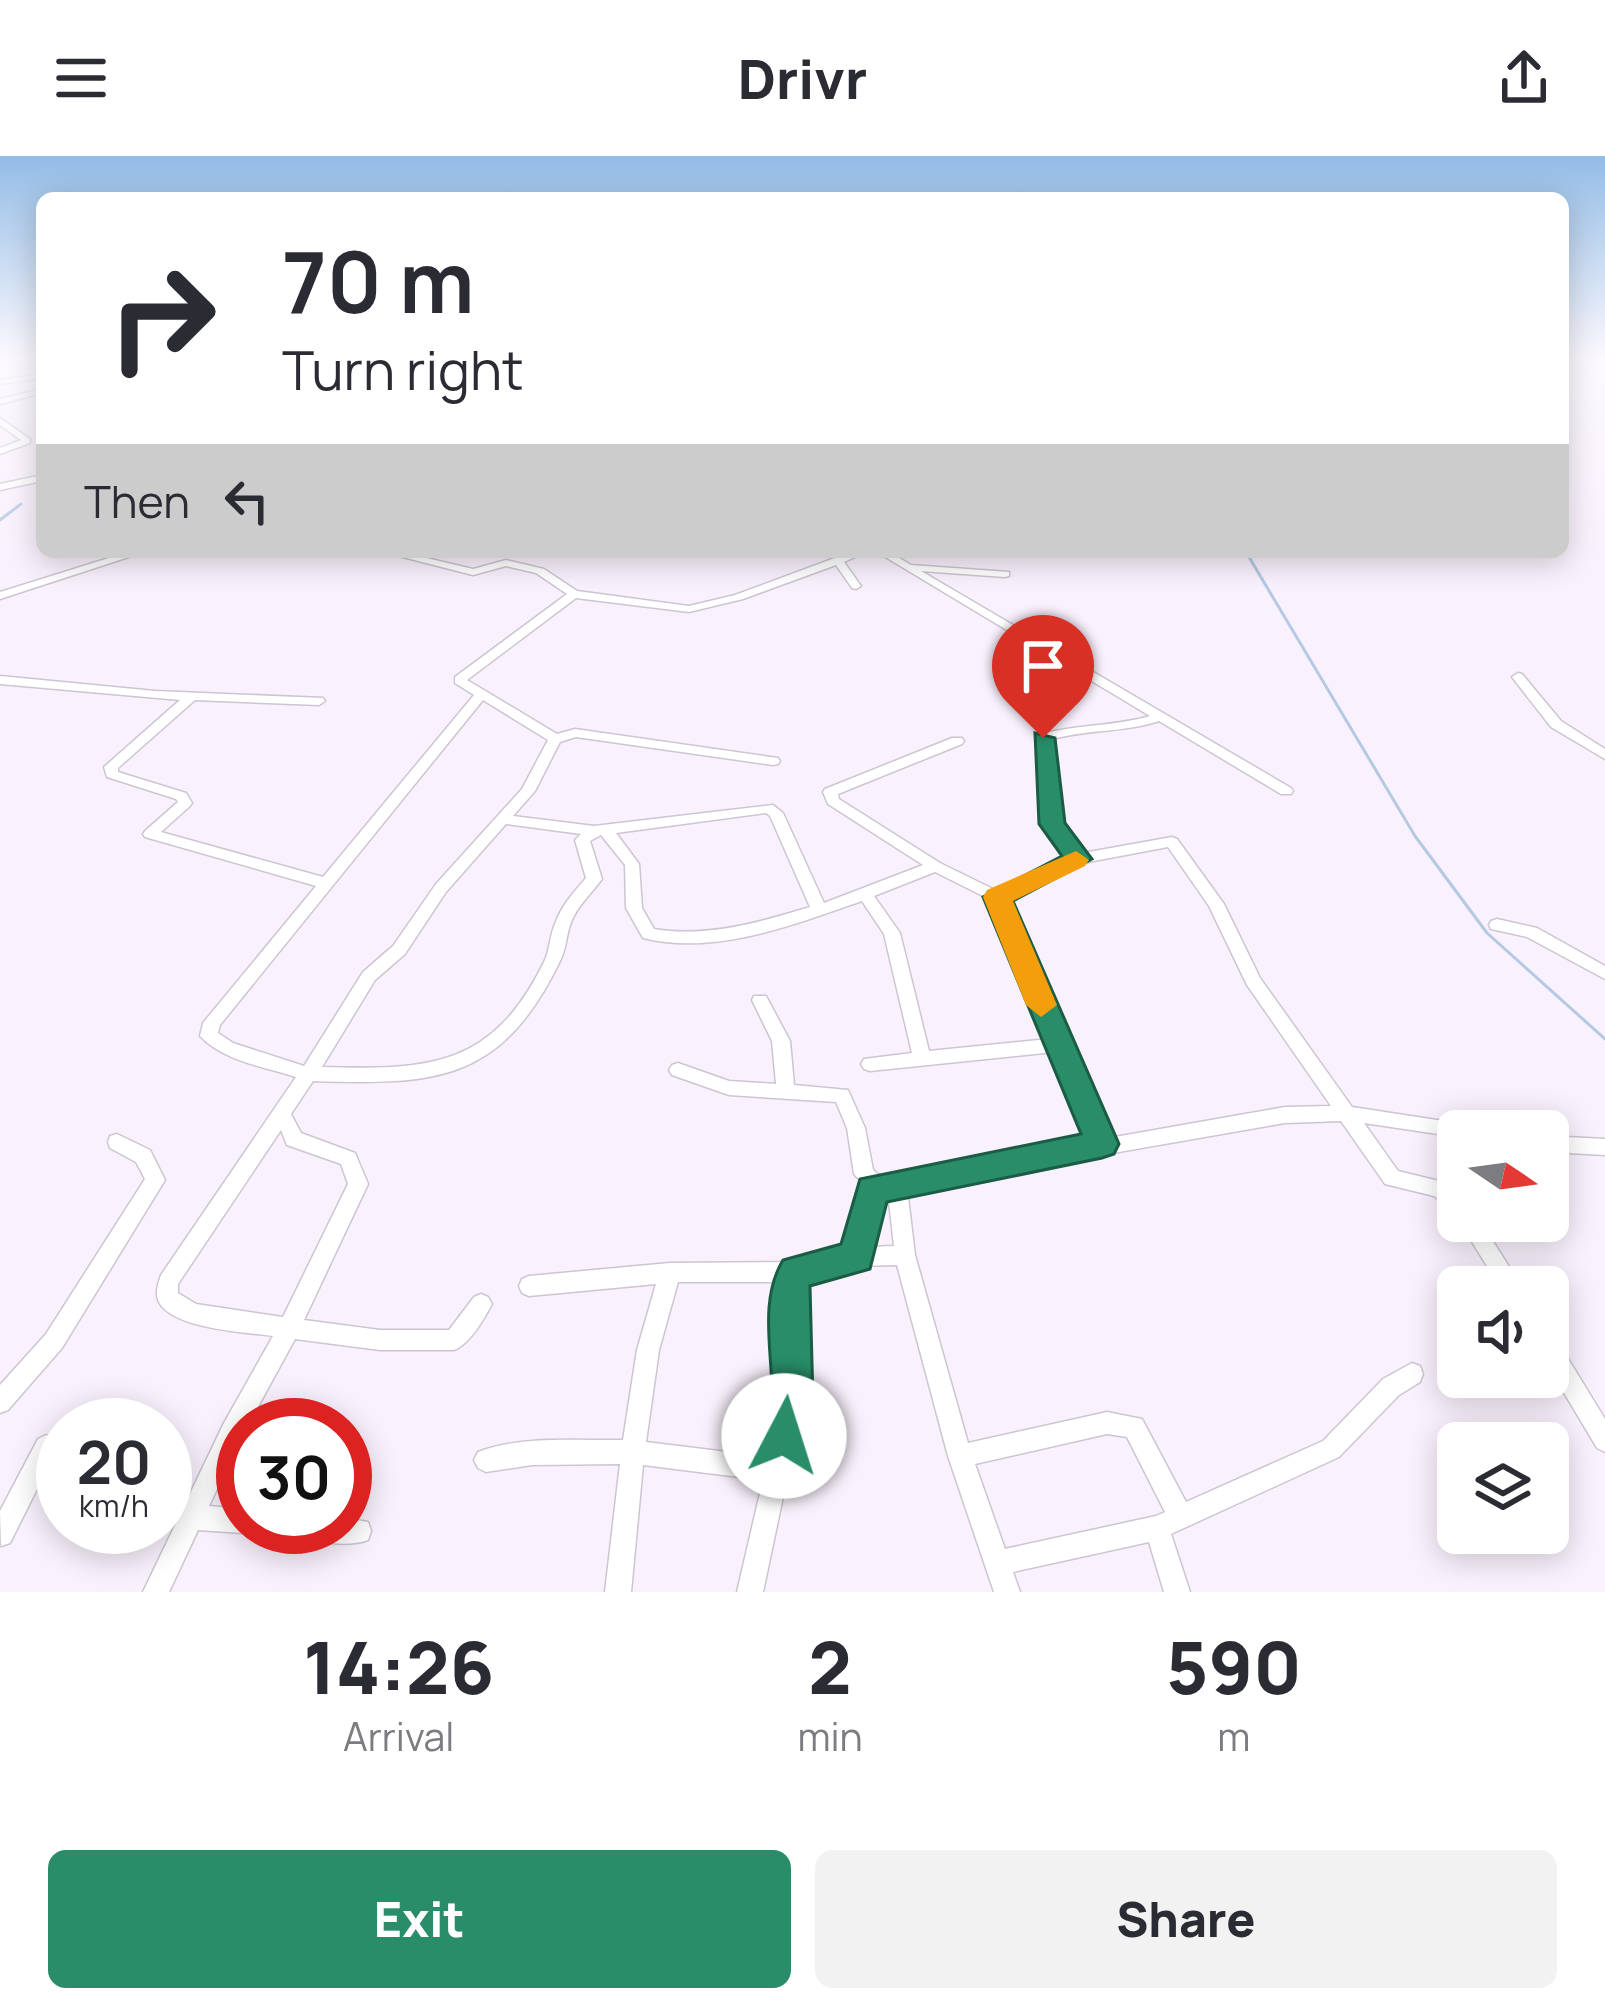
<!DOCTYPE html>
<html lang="en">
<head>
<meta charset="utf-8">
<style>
  :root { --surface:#fff; --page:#f2f2f3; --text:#2b2b33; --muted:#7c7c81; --accent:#288d68 }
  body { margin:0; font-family:Manrope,sans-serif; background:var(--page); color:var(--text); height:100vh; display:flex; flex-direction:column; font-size:45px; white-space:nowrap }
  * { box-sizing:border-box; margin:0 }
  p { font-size:39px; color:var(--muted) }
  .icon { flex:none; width:66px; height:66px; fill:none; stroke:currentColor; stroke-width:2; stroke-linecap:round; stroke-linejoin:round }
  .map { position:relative; height:1436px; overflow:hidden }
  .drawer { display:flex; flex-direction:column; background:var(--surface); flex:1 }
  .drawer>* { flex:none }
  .guide { position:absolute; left:36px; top:36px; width:1533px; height:366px; border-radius:18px; box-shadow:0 6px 30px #0003; background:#fff; color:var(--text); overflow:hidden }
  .needle { width:78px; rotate:103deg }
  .tools { position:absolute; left:1437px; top:954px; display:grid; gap:24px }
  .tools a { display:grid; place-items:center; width:132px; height:132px; border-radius:18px; background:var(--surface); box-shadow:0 6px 30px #0003; font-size:60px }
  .speed { position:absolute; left:36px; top:1242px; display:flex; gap:24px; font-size:60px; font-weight:700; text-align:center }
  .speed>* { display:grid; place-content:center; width:156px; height:156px; border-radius:50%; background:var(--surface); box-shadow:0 6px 30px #0003; line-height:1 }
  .speed small { font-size:30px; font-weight:400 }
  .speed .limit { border:18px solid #d22; background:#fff; color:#111 }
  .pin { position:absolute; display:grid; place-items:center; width:102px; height:102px; color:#fff; margin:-123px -51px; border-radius:50% 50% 50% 0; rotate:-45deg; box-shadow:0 0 12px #0007 }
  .pin .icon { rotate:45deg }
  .me { position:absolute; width:132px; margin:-66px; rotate:5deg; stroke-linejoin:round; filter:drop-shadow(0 0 9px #0008) }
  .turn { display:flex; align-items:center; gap:42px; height:252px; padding:0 48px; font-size:54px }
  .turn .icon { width:156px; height:156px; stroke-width:2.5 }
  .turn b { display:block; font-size:84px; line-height:102px }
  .then { display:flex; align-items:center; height:114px; padding:0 48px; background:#0003; gap:24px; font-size:45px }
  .eta { display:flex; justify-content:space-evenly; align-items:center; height:204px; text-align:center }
  .eta b { font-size:72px; font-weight:800; line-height:84px }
  .action { display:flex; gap:24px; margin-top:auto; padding:24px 48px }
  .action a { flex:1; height:138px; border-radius:18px; background:var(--accent); color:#fff; font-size:48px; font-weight:800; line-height:138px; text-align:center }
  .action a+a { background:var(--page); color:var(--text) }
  header { display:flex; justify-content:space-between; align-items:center; height:156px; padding:0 48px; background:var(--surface); font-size:54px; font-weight:800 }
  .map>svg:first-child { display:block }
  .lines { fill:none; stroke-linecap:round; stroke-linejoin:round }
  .stream { stroke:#b5c9e2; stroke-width:3 }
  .minor-casing { stroke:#cdc5d1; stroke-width:3 }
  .minor { fill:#fff; fill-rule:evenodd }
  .route { fill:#288d68; stroke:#1a5c44; stroke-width:3 }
  .slow { fill:#f59e0b }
</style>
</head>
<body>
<header><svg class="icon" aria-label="menu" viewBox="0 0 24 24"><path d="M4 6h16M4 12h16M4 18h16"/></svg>Drivr<svg class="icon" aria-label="share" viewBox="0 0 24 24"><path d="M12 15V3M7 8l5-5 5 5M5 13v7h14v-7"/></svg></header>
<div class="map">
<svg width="1605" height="1436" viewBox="0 0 1605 1436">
  <rect width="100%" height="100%" fill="#f9f1fd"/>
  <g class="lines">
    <g class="stream">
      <polyline points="0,364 21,348"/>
      <polyline points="1246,396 1415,680 1487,777 1605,883"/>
    </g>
    <g class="minor-casing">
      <g id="minor">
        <polygon points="42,218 42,222 0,228 0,224"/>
        <polygon points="42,233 42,237 0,248 0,243"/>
        <polygon points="0,262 30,283 30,287 0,298 0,292 21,284 0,269"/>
        <polygon points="42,319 42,325 0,334 0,328"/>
        <polygon points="128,396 144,396 0,443 0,436"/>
        <path d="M383 396H401L473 413 506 404 544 413 577 435 689 450 735 439 851 396H866L844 406 861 430 856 433 852 432 836 409 743 443 689 456 576 442 467 524 557 578 575 573 778 602 780 605 778 608 773 609 576 581 560 586 535 635 513 660 594 670 773 649 783 657 824 747 923 709 828 648 823 636 825 633 952 582H962L964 585 962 588 838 638 839 643 940 707 997 735 1070 701 1046 668 1036 582 1038 579C1075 568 1113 571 1150 560L877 396H889L911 409 1009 416V420L1005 421 921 415 1291 632 1293 635 1291 638H1281L1159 565C1123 577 1085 573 1050 584L1060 667 1083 697 1172 681 1177 683 1224 748 1260 822 1352 951 1476 970 1478 975H1458V981L1364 967 1398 1015 1439 1025 1458 1036V1056L1434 1040 1385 1028 1341 965 1285 967 907 1033 915 1099 968 1287 1107 1256 1142 1263 1186 1346 1323 1285 1383 1223 1412 1207 1420 1210 1423 1218 1420 1226 1399 1239 1339 1301 1171 1378 1190 1436H1164L1149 1386 1013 1416 1020 1436H994L948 1300 897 1109 856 1110 805 1123 799 1150 803 1246 763 1436H737L763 1324 643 1309 631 1436H605L620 1308 532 1309 486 1316 478 1312 474 1304 478 1296C522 1279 577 1285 623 1284L637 1194 656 1128 529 1140 522 1137 519 1130 522 1123 529 1120 670 1107 796 1106 847 1094 856 1046 866 1031 854 1018 847 972 836 946 729 939 672 919 669 914 672 909 678 907 729 925 776 928 772 885 752 844 754 840H766L790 885 794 929 848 934 865 972 873 1014 882 1021 1091 985 1054 896 870 915 864 913 861 908 864 903 912 897 884 778 862 745C796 768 715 800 643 782L626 752 625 709 601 679 590 685 602 723C591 738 576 751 570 769 566 781 566 794 560 805 501 927 435 929 313 925L291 958 301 977 355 997 368 1028 304 1164 380 1174H449L474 1141 481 1138 488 1141 492 1148C484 1163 470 1188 454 1194H380L295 1183 248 1269H243V1278L209 1350 243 1353V1371H253L252 1374 243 1377 198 1374 169 1436H143L224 1267 273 1180C244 1176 177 1173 160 1148 154 1139 158 1128 161 1119L296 921C265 911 223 905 200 880L203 867 316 730 145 681 143 678 145 675 178 646 176 643 107 621 104 611 180 544 0 528V520L155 535 323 542 325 545 319 549 195 544 118 612V616L186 637 192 647 190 650 161 676 323 721 474 539 455 527V521L567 438 536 417 506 410 473 419ZM483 544 548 584 522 633 436 728 393 790 363 816 304 910 233 887 218 877 220 869ZM766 657 770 660 810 751C760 766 707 782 654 773L642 752 639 708 616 677ZM506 668 581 678 575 684 586 722C574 736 561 750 555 768 550 779 550 792 545 804 493 912 429 914 322 911L375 824 405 798 446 736ZM1168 691 1209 750 1247 829 1331 950 1285 951 1109 982 1006 743 1083 707ZM935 716 991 744 1049 883 929 895 900 777 874 740ZM281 974 287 989 341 1008 348 1028 283 1161 196 1148 178 1137V1128ZM885 1037H888L894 1090 868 1091 875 1049ZM678 1126H783L777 1150 781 1246 768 1301 646 1286 659 1194ZM1107 1278 1127 1281 1165 1356 1156 1360 1005 1393 975 1308Z"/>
        <polygon points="1518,517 1522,518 1561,565 1605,593 1605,603 1551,571 1512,521"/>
        <polygon points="1497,763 1537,772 1605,810 1605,823 1527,781 1491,773 1489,769 1491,765"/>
        <polygon points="117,978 150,994 165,1024 62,1192 8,1254 0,1257 0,1229 46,1178 145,1023 136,1006 110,992 108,986 110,980"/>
        <polygon points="1548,980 1605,983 1605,999 1548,996"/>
        <polygon points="1459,1065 1480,1065 1522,1131 1500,1131"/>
        <polygon points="1548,1179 1556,1183 1605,1263 1605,1296 1597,1292 1548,1210"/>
        <polygon points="46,1279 54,1283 58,1291 10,1387 1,1390 0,1355 38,1283"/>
        <path d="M345 1362 368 1366 371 1375 368 1384C350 1391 318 1387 300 1380L297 1371H345Z"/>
      </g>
    </g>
    <use href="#minor" class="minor"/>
  </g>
  <linearGradient id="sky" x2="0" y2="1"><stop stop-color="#93bce6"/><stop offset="0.5" stop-color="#fcf9fe"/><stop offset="1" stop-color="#fcf9fe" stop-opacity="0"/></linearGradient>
  <rect width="1605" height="405" fill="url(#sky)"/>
  <path class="route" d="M1035 577 1055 582 1065 667 1092 703 1013 745 1119 988 1114 998 1102 1002 887 1046 870 1113 810 1130 813 1246 799 1295 784 1301 769 1295C760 1274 772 1260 772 1238 772 1194 759 1144 783 1104L841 1088 860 1023 1081 978 983 741 1062 700 1039 668Z"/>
  <polygon class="slow" points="1076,695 1089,704 1085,710 1013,745 1057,849 1041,861 1026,849 983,741 987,734"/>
</svg>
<div class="tools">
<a><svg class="needle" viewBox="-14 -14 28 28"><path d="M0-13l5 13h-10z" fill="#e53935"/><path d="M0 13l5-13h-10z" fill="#7c7c81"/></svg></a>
<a><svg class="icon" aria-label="sound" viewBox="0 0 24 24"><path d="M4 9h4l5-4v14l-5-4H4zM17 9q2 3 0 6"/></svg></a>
<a><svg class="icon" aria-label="layers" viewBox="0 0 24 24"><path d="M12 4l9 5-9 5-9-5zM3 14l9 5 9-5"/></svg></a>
</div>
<div class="speed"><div>20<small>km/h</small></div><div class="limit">30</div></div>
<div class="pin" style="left:1043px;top:582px;background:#d93025"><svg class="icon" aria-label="arrive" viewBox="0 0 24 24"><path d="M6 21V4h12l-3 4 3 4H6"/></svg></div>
<svg class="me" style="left:784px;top:1280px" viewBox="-20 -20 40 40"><circle r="19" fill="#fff"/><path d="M0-13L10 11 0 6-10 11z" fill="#288d68"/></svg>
<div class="guide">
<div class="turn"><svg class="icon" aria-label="right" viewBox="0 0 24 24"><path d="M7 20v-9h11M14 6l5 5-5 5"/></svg><div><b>70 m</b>Turn right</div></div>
<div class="then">Then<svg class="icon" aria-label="left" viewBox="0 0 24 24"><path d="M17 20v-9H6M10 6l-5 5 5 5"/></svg></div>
</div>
</div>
<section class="drawer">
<div class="eta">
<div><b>14:26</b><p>Arrival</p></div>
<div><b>2</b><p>min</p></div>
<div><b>590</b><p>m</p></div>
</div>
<div class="action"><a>Exit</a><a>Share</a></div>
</section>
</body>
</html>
